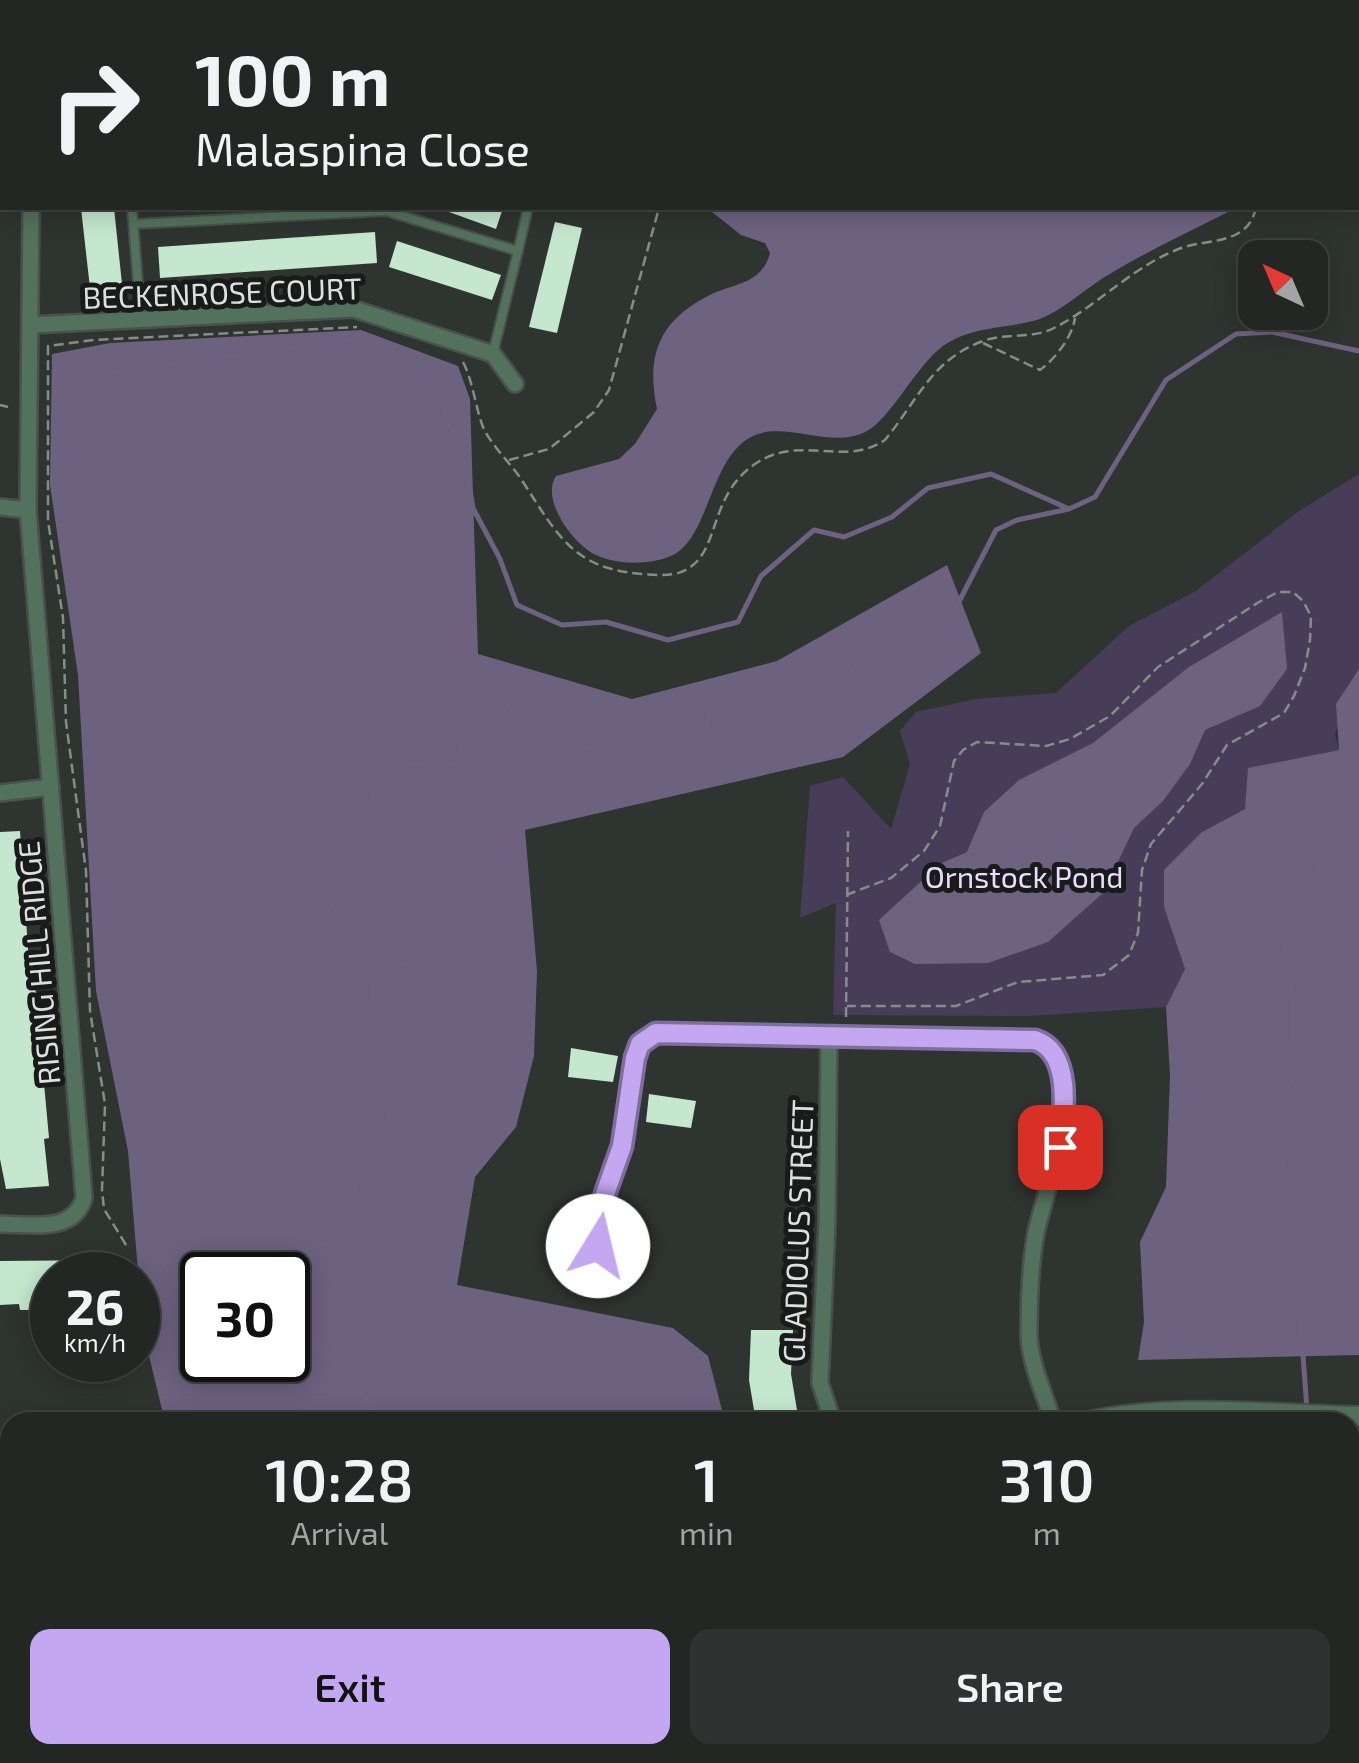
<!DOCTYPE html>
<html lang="en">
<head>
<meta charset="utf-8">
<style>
  :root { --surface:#222724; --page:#2e3331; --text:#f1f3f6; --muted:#a2a5a6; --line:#3f4441; --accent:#c4a7f1 }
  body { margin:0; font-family:"Exo 2",sans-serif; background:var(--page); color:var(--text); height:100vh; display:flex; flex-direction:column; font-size:38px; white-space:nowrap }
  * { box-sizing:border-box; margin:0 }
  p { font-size:32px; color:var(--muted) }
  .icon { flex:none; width:55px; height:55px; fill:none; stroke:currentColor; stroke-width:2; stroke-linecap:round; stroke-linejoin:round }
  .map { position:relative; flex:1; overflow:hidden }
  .sheet { position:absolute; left:0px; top:1412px; width:1360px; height:352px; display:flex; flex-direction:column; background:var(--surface); border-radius:30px 30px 0 0; box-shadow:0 5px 25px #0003,0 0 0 2px var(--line) }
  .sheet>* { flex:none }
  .top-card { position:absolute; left:0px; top:0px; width:1360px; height:210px; box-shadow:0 5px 25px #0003,0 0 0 2px var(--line); background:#222724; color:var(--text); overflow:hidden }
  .needle { width:65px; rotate:316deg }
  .controls { position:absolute; left:1238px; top:240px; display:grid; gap:20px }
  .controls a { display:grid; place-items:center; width:90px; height:90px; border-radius:20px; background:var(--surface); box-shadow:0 5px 25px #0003,0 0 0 2px var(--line); font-size:50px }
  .speed { position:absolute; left:30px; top:1252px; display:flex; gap:20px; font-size:50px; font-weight:700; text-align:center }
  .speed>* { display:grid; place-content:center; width:130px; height:130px; border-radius:50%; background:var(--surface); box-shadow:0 5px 25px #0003,0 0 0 2px var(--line); line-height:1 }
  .speed small { font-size:25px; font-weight:400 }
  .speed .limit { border:5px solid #111; border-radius:15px; background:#fff; color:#111 }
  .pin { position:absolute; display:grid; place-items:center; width:85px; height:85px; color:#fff; margin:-42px; border-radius:20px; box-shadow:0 5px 15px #0006 }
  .me { position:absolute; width:110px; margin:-55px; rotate:9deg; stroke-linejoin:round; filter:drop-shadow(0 0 8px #0008) }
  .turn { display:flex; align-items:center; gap:35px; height:210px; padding:0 30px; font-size:45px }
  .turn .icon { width:130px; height:130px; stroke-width:2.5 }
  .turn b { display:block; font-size:70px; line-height:85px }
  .eta { display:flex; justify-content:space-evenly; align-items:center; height:170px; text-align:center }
  .eta b { font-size:60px; font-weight:600; line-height:70px }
  .primary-button { display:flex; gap:20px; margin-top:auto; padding:20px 30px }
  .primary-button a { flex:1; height:115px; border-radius:20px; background:var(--accent); color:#111; font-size:40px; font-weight:600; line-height:115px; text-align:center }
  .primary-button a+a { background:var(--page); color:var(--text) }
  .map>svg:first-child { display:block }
  .green { fill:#483d59 }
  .forest { fill:#6d6180; fill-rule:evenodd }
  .water { fill:#6e6281 }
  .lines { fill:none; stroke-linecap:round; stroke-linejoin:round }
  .stream { stroke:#6e6281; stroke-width:5 }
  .building { fill:#c4e7ce }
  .service-casing { stroke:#4a504c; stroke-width:12 }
  .minor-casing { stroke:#4a504c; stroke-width:20 }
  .tertiary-casing { stroke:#4a504c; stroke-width:22 }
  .path { stroke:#878c89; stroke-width:2.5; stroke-dasharray:10 5; stroke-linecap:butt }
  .service { stroke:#53725d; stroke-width:8 }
  .minor { stroke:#53725d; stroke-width:15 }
  .tertiary { stroke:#53725d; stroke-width:18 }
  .route-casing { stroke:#7f6d9d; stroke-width:25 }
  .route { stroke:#c4a7f1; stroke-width:18 }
  .labels { text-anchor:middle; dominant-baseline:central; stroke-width:10; stroke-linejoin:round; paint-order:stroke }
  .street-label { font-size:30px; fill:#dde0de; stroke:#181b19 }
  .park-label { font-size:30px; fill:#e8dcfd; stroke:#181b19 }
</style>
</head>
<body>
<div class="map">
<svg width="1359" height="1763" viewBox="0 0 1359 1763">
  <rect width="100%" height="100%" fill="#2e3430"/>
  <polygon class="green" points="1359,474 1359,669 1335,734 1339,750 1249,768 1245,809 1202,832 1164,907 1185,969 1166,1007 1030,1016 833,1015 836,903 800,918 810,786 843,777 891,829 910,764 900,731 916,712 976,699 1056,693 1129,626 1196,591 1299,511"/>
  <g class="forest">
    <path d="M361 330 458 366 470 399 478 654 632 699 777 661 947 565 981 653 843 757 525 830 537 971 534 1056 516 1127 475 1177 457 1285 673 1328 708 1356 725 1422H165L143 1331 128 1151 96 991 78 675 50 485 52 354 110 343ZM202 1275H288V1360H202Z"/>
    <polygon points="1359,669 1359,1355 1138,1360 1144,1322 1140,1242 1166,1187 1170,1075 1166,1007 1185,969 1164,907 1164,870 1202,832 1245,809 1248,768 1339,750 1336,704"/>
    <polygon points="245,1755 381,1755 372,1763 247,1763"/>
  </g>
  <g class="water">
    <path d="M707 208H1236C1193 230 1149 250 1108 275 1086 288 1061 312 1037 320 1005 329 971 326 943 346 915 367 892 417 867 431 831 451 783 418 749 438 709 462 709 539 671 556 650 565 617 565 596 555 574 545 540 500 556 476L619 459 635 444 657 409C646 356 658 321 710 295 735 283 762 284 770 253L765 243 741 235Z"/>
    <polygon points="1282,612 1287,669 1260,706 1205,730 1190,764 1163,801 1134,828 1103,893 1048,942 988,963 915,964 890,952 879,920 940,864 967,852 984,812 1019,780 1093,743 1189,667"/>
  </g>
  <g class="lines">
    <g class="stream">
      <polyline points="65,379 348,340 439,383 443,407 467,473 473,508 500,559 517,605 562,625 606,622 668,640 738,622 761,576 814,530 844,537 892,517 928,488 991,474 1067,508"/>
      <path d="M278 1275 282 1264 317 1251 353 1220C354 1198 353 1175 365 1156 380 1134 386 1134 391 1106L377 1088 351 1070 372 1024 373 983 390 967 414 962 406 929 387 910 336 911 321 890C335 870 358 847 367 824 375 805 369 778 390 767 413 754 426 776 458 762L468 718 478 723 499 716 518 694C550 712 553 732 580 750L611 744C646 773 656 789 700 768L709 714 747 687 834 689 881 641 911 642 948 623 996 530 1017 520 1069 509 1095 497 1166 380 1236 334 1272 332 1359 351"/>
      <polyline points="288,1344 317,1343 346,1369 369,1404 367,1422"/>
      <polyline points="1307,1410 1299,1300 1328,1267 1304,1218 1267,1125 1294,1077 1293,1000 1279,909 1359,825"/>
      <polyline points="1350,1565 1359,1588"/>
      <polyline points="1350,1622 1359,1613"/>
      <polyline points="70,1763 73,1755"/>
      <polyline points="1272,1763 1273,1755"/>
    </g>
  </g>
  <g class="building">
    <polygon points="81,208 114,208 122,284 90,288"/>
    <polygon points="438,208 503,208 496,229"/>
    <polygon points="555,222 582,228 557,333 529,327"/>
    <polygon points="375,232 377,263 160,278 158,247"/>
    <polygon points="397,241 501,275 492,300 389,267"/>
    <polygon points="20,831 29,963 33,963 49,1138 44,1139 49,1186 6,1189 0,1159 0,832"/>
    <polygon points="571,1048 618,1056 613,1082 568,1077"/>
    <polygon points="649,1094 696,1101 691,1128 646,1122"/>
    <polygon points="109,1260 110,1275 52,1275 52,1310 20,1310 19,1304 0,1305 0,1261"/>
    <polygon points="751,1330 793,1330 791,1374 799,1422 756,1422 749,1380"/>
  </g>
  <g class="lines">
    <g class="service-casing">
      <g id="service">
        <polyline points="637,2 637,0"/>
        <polyline points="666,2 666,0"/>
        <polyline points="132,208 141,321"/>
        <polyline points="134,224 386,211 518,251 528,208"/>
        <polyline points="493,353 518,251"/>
        <polyline points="544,1763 555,1755"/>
      </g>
    </g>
    <g class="minor-casing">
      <g id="minor">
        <polyline points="13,0 13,2"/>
        <polyline points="0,180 2,180"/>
        <polyline points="30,325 354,309 493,354 515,384"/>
        <polyline points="0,507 28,510"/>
        <polyline points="0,793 51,787"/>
        <polyline points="829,1038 827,1223 820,1383 833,1422"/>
        <path d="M0 1224C31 1224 73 1234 84 1198L28 510 31 208"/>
        <path d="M597 1245 605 1194 622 1146 635 1058 641 1044 655 1033 1043 1042C1091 1076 1045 1189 1036 1233 1030 1265 1029 1301 1029 1333 1029 1362 1045 1395 1053 1422"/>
        <polyline points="814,1755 822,1763"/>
      </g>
    </g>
    <g class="tertiary-casing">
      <g id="tertiary">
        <path d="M1084 1422C1172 1402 1269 1414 1359 1416"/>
        <polyline points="612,1763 622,1755"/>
        <polyline points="657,1763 666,1755"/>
      </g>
    </g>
    <g class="path">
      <path d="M983 343 1040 370C1056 358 1072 337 1075 318"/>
      <path d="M463 362C473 381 475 406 483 427 492 447 511 463 523 482 557 534 573 569 642 574 660 575 678 578 693 565 719 544 711 494 755 464 801 433 843 468 885 440 918 400 932 358 986 340 1008 333 1033 339 1054 328 1097 306 1130 269 1176 250 1207 237 1247 247 1256 208"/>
      <polyline points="0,405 8,407"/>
      <polyline points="509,460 549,449 594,412 609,390 659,208"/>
      <polyline points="846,895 891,878 924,851 940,826 954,761 963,750 977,742 1046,746 1070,739 1110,716 1158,667 1259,602 1278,592 1293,592 1303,601 1311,616 1310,640 1305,668 1294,696 1284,713 1227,745 1202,784 1151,844 1142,870 1138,933 1129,955 1103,975 1018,982 956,1006 847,1006"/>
      <polyline points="846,1017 848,831"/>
      <polyline points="126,1245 104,1209 102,1190 105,1104 90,1011 86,871 66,722 63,618 48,521 48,346 94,340 357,327"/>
    </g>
    <use href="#service" class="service"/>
    <use href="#minor" class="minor"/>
    <use href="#tertiary" class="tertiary"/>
  </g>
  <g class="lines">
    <g class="route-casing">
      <path id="route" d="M598 1246 605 1194 622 1146 635 1058 640 1044 656 1033 1035 1040C1073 1052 1064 1115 1060 1147"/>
    </g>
    <use href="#route" class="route"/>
  </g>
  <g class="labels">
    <g class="street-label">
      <text transform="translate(222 292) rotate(-2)">BECKENROSE COURT</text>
      <text transform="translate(38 963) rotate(-95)">RISING HILL RIDGE</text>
      <text transform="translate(797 1231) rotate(-88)">GLADIOLUS STREET</text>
    </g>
    <g class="park-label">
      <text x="1024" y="876">Ornstock Pond</text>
    </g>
  </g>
</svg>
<div class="controls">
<a><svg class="needle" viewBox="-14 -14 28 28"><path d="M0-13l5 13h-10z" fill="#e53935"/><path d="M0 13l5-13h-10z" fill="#a2a5a6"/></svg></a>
</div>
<div class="speed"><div>26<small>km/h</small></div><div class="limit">30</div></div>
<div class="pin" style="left:1060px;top:1147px;background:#d93025"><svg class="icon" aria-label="arrive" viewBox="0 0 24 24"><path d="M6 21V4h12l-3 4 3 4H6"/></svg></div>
<svg class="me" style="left:598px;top:1246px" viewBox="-20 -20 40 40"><circle r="19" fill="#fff"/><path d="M0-13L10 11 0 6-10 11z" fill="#c4a7f1"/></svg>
<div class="top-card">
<div class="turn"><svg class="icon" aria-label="right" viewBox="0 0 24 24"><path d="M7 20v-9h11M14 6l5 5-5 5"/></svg><div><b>100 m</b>Malaspina Close</div></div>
</div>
<section class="sheet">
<div class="eta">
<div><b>10:28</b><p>Arrival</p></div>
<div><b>1</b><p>min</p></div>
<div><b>310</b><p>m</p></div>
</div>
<div class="primary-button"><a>Exit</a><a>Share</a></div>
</section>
</div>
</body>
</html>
